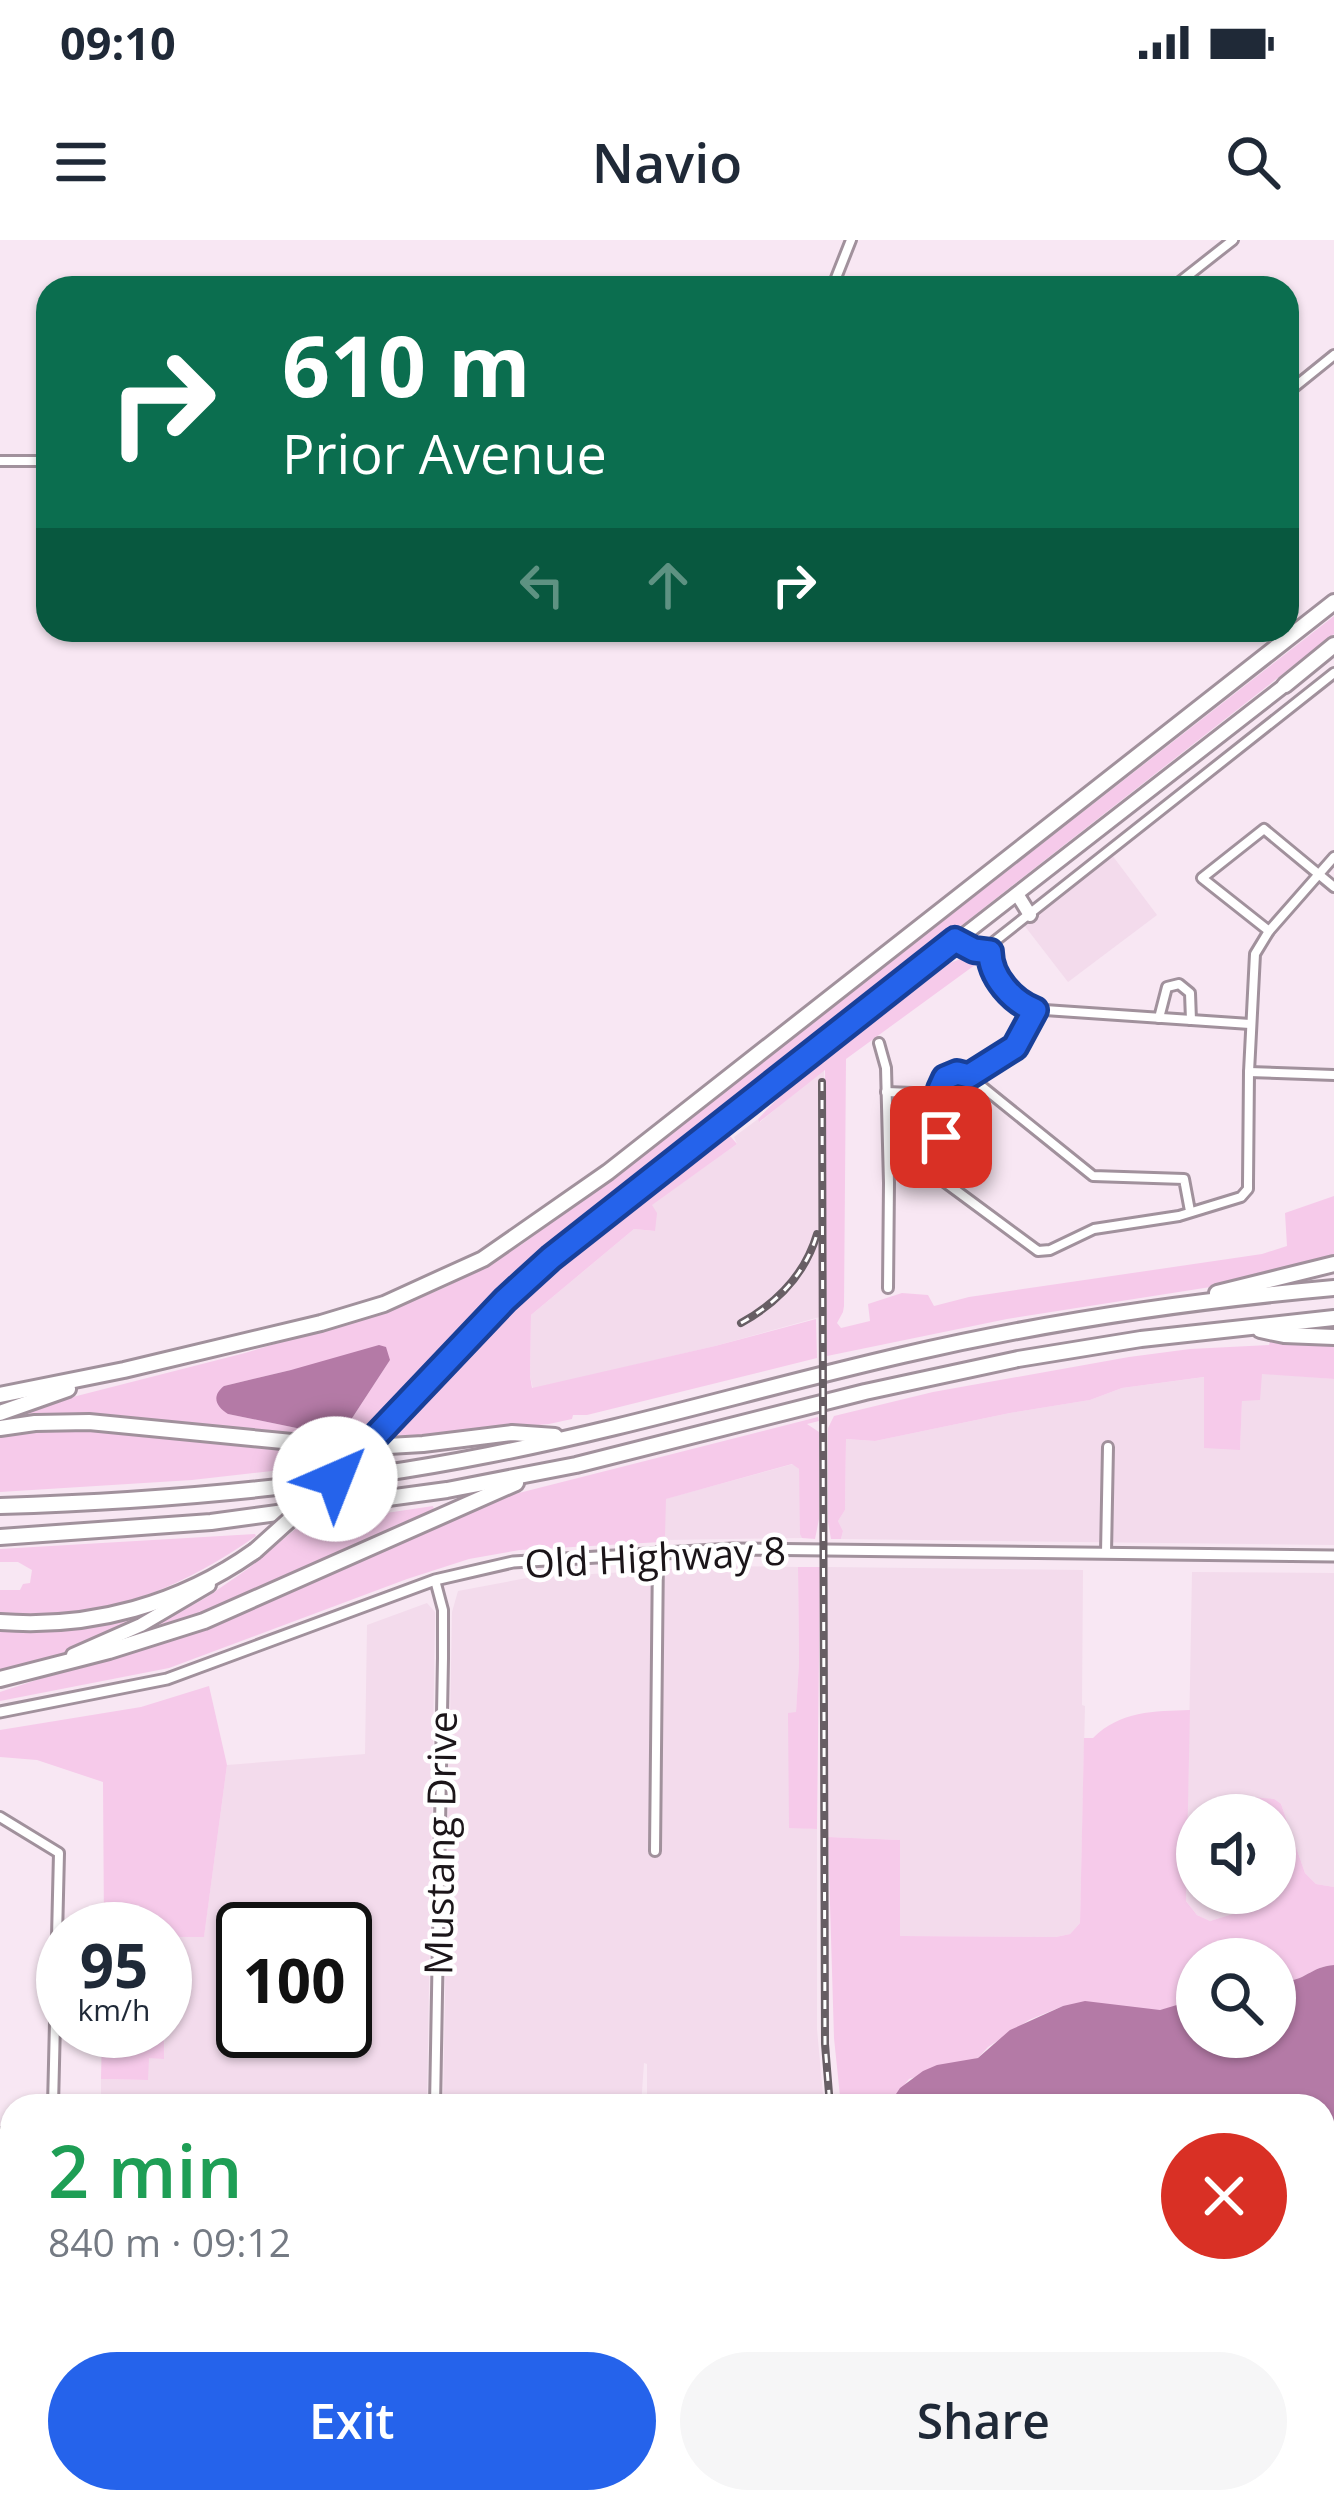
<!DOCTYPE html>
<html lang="en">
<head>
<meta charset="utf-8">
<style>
  :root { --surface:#fff; --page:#f6f6f7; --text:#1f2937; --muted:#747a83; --accent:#2563eb }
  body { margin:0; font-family:"Open Sans",sans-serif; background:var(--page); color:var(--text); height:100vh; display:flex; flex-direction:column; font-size:45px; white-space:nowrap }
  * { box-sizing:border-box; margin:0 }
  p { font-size:39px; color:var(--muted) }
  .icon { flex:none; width:66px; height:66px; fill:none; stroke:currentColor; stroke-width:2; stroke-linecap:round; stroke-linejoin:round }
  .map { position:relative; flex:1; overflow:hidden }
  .details { position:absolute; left:0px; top:1854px; width:1335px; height:420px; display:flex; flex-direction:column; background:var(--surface); border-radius:36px 36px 0 0; box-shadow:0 3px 9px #0004 }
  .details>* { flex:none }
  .hud { position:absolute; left:36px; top:36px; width:1263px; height:366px; border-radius:36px; box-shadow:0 3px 9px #0004; background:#0b6e4f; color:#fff; overflow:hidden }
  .tools { position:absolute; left:1176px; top:1554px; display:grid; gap:24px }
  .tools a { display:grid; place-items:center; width:120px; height:120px; border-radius:50%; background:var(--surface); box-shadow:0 3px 9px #0004; font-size:60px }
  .speed { position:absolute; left:36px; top:1662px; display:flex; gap:24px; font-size:60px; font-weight:700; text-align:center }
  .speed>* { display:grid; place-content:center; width:156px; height:156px; border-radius:50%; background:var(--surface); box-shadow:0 3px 9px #0004; line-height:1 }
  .speed small { font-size:30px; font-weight:400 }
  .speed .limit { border:6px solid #111; border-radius:18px; background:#fff; color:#111 }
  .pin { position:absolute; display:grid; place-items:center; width:102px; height:102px; color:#fff; margin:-51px; border-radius:24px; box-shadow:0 6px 18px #0006 }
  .me { position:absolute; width:132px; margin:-66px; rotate:44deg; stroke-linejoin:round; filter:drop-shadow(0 0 9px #0008) }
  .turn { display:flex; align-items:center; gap:42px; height:252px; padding:0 48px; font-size:54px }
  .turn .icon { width:156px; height:156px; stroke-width:2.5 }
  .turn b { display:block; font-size:84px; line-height:102px }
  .lanes { display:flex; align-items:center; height:114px; padding:0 48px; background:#0003; justify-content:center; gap:60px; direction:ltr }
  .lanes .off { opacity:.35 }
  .round { display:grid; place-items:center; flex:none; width:126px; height:126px; border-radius:63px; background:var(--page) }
  .summary { display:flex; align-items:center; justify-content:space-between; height:204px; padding:0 48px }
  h1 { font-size:72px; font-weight:600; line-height:90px; color:#1e9e55 }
  .button { display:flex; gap:24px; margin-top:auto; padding:24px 48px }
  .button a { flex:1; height:138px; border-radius:72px; background:var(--accent); color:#fff; font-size:48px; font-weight:600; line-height:138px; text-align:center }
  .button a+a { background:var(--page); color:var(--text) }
  .status { display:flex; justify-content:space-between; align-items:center; height:84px; padding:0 60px; background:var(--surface); direction:ltr }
  .status svg { height:33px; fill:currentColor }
  header { display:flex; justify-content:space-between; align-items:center; height:156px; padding:0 48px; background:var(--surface); font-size:54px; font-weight:600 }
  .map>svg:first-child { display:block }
  .built { fill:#f3dbec; fill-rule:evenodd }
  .green { fill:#f6caea; fill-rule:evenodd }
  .water { fill:#b47aa6 }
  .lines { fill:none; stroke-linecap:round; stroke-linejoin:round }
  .minor-casing { stroke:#a1919c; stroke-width:14 }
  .tertiary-casing { stroke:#a1919c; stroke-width:15 }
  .trunk-casing { stroke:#a1919c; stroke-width:18 }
  .motorway-casing { stroke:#a1919c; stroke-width:20 }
  .minor { stroke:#fff; stroke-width:8 }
  .tertiary { stroke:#fff; stroke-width:9 }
  .trunk { stroke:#fff; stroke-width:12 }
  .motorway { stroke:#fff; stroke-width:14 }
  .rail-casing { stroke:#675e64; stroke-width:8 }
  .rail { stroke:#fff; stroke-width:3; stroke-dasharray:9; stroke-linecap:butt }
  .motorway-bridge-casing { stroke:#a1919c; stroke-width:20; stroke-linecap:butt }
  .motorway-bridge { stroke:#fff; stroke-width:14 }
  .route-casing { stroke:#184099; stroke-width:30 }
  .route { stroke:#2563eb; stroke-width:21 }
  .labels { text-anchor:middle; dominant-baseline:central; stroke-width:9; stroke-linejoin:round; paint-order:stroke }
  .street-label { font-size:39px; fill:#1b1519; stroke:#fff }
</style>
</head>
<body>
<div class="status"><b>09:10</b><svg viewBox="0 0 49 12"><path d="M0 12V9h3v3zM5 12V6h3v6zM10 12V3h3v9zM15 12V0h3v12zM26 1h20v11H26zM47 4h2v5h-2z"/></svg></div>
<header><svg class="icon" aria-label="menu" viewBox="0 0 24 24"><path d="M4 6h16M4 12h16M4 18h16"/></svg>Navio<svg class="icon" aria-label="search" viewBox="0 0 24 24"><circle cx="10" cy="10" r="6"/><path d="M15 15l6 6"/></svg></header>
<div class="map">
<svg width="1334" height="2274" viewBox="0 0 1334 2274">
  <rect width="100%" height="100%" fill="#f8e7f3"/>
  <g class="built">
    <polygon points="1112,615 1157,675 1068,742 1024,685"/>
    <polygon points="824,829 827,1075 715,1106 533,1149 530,1136 531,1075 634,989 654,991 651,965 737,904 734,897 758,879 760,882"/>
    <polygon points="1261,1133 1334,1139 1334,1305 841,1299 843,1291 838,1281 845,1270 846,1199 875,1201 1010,1173 1090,1160 1122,1148 1205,1137 1240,1209 1242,1160"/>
    <polygon points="793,1224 799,1229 802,1297 805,1298 663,1300 665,1259"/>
    <polygon points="722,1326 798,1327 799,1422 796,1473 789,1473 789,1587 817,1589 817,1789 824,1866 647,1866 647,1824 644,1823 641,1866 443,1866 452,1372 458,1351 527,1338"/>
    <polygon points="828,1327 1083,1330 1082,1465 1085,1466 1080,1683 1070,1694 1056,1697 899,1696 900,1600 828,1597"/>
    <polygon points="1192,1332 1334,1333 1334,1647 1316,1644 1305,1633 1281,1564 1207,1567 1207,1575 1197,1575 1197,1653 1235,1653 1236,1659 1236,1673 1210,1681 1197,1675 1186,1661"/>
    <path d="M427 1363 435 1372V1380L427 1866H101V1839L147 1840 148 1818H164L166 1696H204L227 1525 365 1514 367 1385ZM243 1689H345V1791H243Z"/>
    <polygon points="97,2262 224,2262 221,2274 97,2274"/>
  </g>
  <g class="green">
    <path d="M1334 376V394L525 1027 462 1085 355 1202 0 1184V1177L18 1171 245 1113 398 1067 446 1047 521 1005 655 906ZM390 1120 343 1192H316L228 1174 224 1146 291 1130Z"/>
    <polygon points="968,716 977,717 979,722 846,819 844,1066 843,1072 837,1083 841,1088 870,1081 868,1064 902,1053 928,1055 934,1066 969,1057 1262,1014 1287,1006 1285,973 1334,956 1334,1018 1236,1043 1007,1079 827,1116 825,830 759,882 758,879 782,854 950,723"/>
    <polygon points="730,896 737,904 652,965 657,973 655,991 634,989 531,1075 530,1136 532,1148 715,1106 816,1079 817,1118 587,1175 573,1175 572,1179 549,1184 387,1200 515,1060 593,997 641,964"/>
    <polygon points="1271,1099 1334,1101 1334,1139 1262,1134 1260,1160 1242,1161 1240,1210 1204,1208 1204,1137 1122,1148 1090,1160 1010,1173 875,1201 846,1199 845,1270 838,1281 843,1291 841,1299 831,1299 828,1282 828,1188 834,1176 933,1152 1129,1117 1190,1109 1269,1105"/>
    <polygon points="818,1177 819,1181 807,1184 819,1192 819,1279 815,1299 802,1298 800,1294 799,1229 792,1224 666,1259 665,1296 661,1302 520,1310 469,1319 407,1339 169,1428 0,1461 0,1452 224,1378 335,1332 453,1276 507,1256"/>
    <polygon points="58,1186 349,1211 335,1224 192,1240 0,1252 0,1193"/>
    <polygon points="433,1266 435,1274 176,1386 132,1399 207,1357 249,1328 299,1286"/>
    <path d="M255 1294 256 1296C176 1352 99 1382 0 1373V1350H20L23 1344 30 1343 32 1330 18 1322H0V1309Z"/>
    <polygon points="798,1327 820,1327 817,1589 789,1588 788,1473 796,1472 799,1422"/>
    <path d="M138 1377 140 1382 80 1408 0 1434V1390C48 1395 92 1388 138 1377Z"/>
    <polygon points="209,1446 227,1525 204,1697 166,1697 165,1755 165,1689 104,1689 103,1542 37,1520 0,1517 0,1490 141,1467"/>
    <path d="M1190 1470 1186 1661 1197 1675 1210 1681 1236 1673 1235 1653H1275V1575H1207C1207 1571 1207 1567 1209 1564 1216 1551 1259 1558 1274 1559L1281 1564 1305 1633 1316 1644 1334 1647V1725C1308 1727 1305 1744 1275 1741V1719H1197V1759L1193 1762 1160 1770 1063 1766 1029 1780 988 1807 978 1818 909 1839 888 1866H841L834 1798 828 1597 900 1600V1696L1056 1697 1070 1694 1080 1683 1084 1498H1093C1120 1471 1154 1471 1190 1470Z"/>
    <polygon points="102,1791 164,1791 164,1819 149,1818 148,1840 101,1839"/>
    <polygon points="1334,1982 1334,2274 1159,2274 1161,2262 1323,2262 1323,1983"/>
    <polygon points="224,2262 650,2262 650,2274 221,2274"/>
  </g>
  <g class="water">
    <path d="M379 1105 386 1107 390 1120 343 1192H316L228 1174C216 1167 211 1156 224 1146L291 1130Z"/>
    <path d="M1334 1725V1982L1323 1983V1866H888L900 1848 923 1831 937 1825 978 1818 1010 1790 1063 1766 1085 1761 1160 1770 1197 1759V1797H1275V1741C1305 1744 1308 1727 1334 1725Z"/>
  </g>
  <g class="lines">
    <g class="minor-casing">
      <g id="minor">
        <polyline points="832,48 851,0"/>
        <polyline points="1172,48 1233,0"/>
        <polyline points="1287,153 1334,115"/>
        <polyline points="0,221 48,221"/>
        <polyline points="1269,691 1202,638 1264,589 1334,647"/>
        <polyline points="1159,778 1167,747 1179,744 1190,753 1191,780"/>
        <path d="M1250 784 1030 769C1007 755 981 728 995 701L1334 433"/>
        <polyline points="879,803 886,828 889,943 888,1048"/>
        <polyline points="1249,832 1334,835"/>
        <polyline points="969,836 1015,807 1035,770"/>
        <polyline points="886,852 940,854"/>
        <path d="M1190 971 1184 939 1093 936 969 836C958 831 949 833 941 843L942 940 1038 1011 1050 1010 1094 989 1179 976 1241 957 1248 949V943L1249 832 1255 714 1269 691 1334 617"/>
        <polyline points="1106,1313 1108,1207"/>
        <polyline points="0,1577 59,1613 53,1866"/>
        <polyline points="655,1611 658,1312"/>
        <polyline points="435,1866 443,1418 443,1370 435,1340"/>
        <polyline points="0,1893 12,1894"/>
        <polyline points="46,2274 47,2262"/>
      </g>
    </g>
    <g class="tertiary-casing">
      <polyline id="tertiary" points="0,1472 167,1439 435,1340 513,1322 732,1309 1334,1316"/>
    </g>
    <g class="trunk-casing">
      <g id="trunk">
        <polyline points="1017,654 1030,675"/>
        <polyline points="955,700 974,710 990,712"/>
        <polyline points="644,944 1285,445"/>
        <polyline points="73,1415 141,1385 209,1345"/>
      </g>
    </g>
    <g class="motorway-casing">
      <g id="motorway">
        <polyline points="1285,445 1334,405"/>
        <polyline points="1217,1053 1334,1024"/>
        <polyline points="1260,1090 1284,1095 1334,1097"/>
        <polyline points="0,1155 124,1130 321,1083 384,1064 483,1019 608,932 1334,362"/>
        <polyline points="0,1173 68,1149"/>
        <polyline points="395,1177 504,1061 551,1019 644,944"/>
        <polyline points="0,1188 35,1183 89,1182 354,1208 423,1204 512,1193 555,1196"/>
        <path d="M0 1266C164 1261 327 1247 488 1215 628 1188 764 1147 903 1115 1045 1082 1189 1061 1334 1048"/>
        <polyline points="0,1297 211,1282 447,1250 576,1225 865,1152 1018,1119 1141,1099 1334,1078"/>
        <path d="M0 1382C91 1389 181 1364 255 1311"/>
        <polyline points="0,1439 109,1411 204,1381 516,1243"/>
      </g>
    </g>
    <use href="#minor" class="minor"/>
    <use href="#tertiary" class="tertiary"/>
    <use href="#trunk" class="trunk"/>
    <use href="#motorway" class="motorway"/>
    <g class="rail-casing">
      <g id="rail">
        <polyline points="822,842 825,1804 830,1866"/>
        <path d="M741 1083C777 1063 805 1035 817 994"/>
        <polyline points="1181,2262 1230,2274"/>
      </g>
    </g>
    <use href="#rail" class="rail"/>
    <g class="motorway-bridge-casing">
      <polyline id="motorway-bridge" points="255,1311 335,1239 395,1177"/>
    </g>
    <use href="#motorway-bridge" class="motorway-bridge"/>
  </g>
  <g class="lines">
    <g class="route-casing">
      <path id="route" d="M335 1239 505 1060 551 1018 955 700 974 710 990 712C990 737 1013 762 1035 770L1015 807 969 836 957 833 945 838 940 849 941 897"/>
    </g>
    <use href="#route" class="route"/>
  </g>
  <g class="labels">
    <g class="street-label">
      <text transform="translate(655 1316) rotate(-3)">Old Highway 8</text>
      <text transform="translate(439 1603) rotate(-89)">Mustang Drive</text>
    </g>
  </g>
</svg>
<div class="tools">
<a><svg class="icon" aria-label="sound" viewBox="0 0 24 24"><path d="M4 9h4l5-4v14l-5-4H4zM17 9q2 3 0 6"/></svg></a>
<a><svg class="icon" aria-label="search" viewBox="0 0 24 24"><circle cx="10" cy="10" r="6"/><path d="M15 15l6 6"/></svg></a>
</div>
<div class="speed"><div>95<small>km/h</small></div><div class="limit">100</div></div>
<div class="pin" style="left:941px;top:897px;background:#d93025"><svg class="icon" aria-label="arrive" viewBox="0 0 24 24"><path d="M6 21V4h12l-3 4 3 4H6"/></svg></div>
<svg class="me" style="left:335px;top:1239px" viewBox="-20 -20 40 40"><circle r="19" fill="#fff"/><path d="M0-13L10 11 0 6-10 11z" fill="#2563eb"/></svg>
<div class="hud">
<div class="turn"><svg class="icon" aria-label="right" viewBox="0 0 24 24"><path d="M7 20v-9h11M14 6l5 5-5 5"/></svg><div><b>610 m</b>Prior Avenue</div></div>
<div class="lanes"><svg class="icon off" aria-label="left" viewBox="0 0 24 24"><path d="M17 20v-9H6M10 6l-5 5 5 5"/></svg><svg class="icon off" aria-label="ahead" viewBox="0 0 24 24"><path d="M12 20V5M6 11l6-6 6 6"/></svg><svg class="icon" aria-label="right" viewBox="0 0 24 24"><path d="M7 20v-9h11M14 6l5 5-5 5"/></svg></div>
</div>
<section class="details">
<div class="summary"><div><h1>2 min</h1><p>840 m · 09:12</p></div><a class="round" style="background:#d93025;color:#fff"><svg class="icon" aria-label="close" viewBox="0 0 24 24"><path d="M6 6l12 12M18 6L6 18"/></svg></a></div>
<div class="button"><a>Exit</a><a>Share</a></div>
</section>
</div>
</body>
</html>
